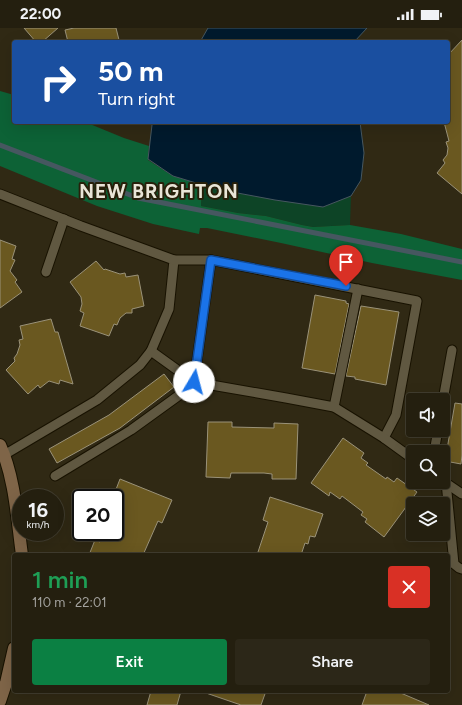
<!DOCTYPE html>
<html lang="en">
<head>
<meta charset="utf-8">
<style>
  :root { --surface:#241f0f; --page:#2c2718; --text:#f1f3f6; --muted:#a3a29e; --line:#413d2f; --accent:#0b8043 }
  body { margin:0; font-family:Figtree,sans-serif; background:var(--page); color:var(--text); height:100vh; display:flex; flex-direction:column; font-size:15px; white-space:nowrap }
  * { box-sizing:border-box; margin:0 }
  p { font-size:13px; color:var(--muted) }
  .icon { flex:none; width:22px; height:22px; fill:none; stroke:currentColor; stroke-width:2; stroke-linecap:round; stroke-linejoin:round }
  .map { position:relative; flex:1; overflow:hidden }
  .details { position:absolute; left:12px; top:525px; width:438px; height:140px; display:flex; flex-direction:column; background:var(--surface); border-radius:4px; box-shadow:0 4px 16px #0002,0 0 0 1px var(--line) }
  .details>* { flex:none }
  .top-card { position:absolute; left:12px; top:12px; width:438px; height:84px; border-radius:4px; box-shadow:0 4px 16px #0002,0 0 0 1px var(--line); background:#1a4fa0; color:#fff; overflow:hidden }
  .buttons { position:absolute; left:406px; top:365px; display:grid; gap:8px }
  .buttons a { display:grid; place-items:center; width:44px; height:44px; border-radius:4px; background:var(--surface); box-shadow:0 4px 16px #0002,0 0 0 1px var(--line); font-size:20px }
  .speed { position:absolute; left:12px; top:461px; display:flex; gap:8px; font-size:20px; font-weight:700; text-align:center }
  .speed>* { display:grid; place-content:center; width:52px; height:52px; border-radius:50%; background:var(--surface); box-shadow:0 4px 16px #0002,0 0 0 1px var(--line); line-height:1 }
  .speed small { font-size:10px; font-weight:400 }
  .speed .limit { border:2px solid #111; border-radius:6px; background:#fff; color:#111 }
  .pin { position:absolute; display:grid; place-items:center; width:34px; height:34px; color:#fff; margin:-41px -17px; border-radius:50% 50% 50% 0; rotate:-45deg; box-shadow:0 0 4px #0007 }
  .pin .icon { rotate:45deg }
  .me { position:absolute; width:44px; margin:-22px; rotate:8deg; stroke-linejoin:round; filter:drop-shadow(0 0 3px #0008) }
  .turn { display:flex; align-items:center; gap:14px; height:84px; padding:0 20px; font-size:18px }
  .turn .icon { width:52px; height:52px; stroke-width:2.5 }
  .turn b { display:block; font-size:28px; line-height:34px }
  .round { display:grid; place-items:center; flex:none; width:42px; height:42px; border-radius:4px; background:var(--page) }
  .summary { display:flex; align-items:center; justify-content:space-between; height:68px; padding:0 20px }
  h1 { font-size:24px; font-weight:600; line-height:30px; color:#1e9e55 }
  .action { display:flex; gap:8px; margin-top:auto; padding:8px 20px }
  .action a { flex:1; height:46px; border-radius:4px; background:var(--accent); color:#fff; font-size:16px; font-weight:600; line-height:46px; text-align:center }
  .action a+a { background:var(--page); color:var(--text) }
  .status { display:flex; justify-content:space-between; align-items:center; height:28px; padding:0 20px; background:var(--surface); direction:ltr }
  .status svg { height:11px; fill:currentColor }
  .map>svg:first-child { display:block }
  .green { fill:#0d4426 }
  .forest { fill:#0d6236 }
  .water { fill:#001a2d; stroke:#465760 }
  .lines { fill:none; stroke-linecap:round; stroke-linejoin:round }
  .stream { stroke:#465760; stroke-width:5 }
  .building { fill:#6a5820; stroke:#9a9279 }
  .lane-casing { stroke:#181200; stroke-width:11 }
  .secondary-casing { stroke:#181200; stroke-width:14 }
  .lane { stroke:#605841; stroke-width:9 }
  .secondary { stroke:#7f6548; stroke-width:12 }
  .route-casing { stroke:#114b97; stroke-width:10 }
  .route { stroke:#1a73e8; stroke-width:7 }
  .labels { text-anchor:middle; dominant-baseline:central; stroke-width:4; stroke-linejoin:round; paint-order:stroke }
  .district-label { font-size:19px; font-weight:bold; letter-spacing:1px; fill:#e9e5d7; stroke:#27200a }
</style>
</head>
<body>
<div class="status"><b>22:00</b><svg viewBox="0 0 49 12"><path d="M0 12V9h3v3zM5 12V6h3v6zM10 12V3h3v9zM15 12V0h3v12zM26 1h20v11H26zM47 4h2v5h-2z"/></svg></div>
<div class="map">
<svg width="462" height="677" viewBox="0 0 462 677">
  <rect width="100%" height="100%" fill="#302914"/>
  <polygon class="green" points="202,157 216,161 323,179 351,168 350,197 313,199 302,197 266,188 238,185 201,178"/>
  <polygon class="forest" points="0,63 14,67 14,94 85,94 124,110 149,118 148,132 173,148 202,157 201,178 238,185 266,188 302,197 313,199 350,197 401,206 462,221 462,252 372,235 281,215 207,200 200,200 199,206 153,196 97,178 0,138"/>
  <g class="water">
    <polygon points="208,0 367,0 354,14 200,14"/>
    <polygon points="154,94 360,94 364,125 361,152 351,168 323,179 275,172 216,161 173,148 148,131 152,97"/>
  </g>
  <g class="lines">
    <polyline class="stream" points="0,117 138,170 462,234"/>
  </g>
  <g class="building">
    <polygon points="24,0 58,0 42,14 36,14"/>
    <polygon points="74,0 116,0 119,12 112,14 68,14 65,2"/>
    <polygon points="462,12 462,166 437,145 445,135 443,132 447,127 448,120 446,114 449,113 444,94 448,94 448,27"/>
    <polygon points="0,212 16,218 12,231 15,232 10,243 17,252 15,254 22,264 0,280"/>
    <polygon points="96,233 104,242 105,241 120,246 125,245 126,249 138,247 144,278 132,281 132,285 126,285 120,290 117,297 114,296 109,308 80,298 84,285 80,283 82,276 81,269 70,254"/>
    <polygon points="315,267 346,273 346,275 349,276 335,346 302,340"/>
    <polygon points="361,278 399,284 386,357 355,351 355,349 346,348"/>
    <polygon points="51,291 55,304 58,304 73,356 60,352 59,356 49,353 40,360 38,357 28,366 6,342 15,333 14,330 17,326 20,317 19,312 23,311 20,298"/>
    <polygon points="164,346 174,359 120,400 57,435 49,421 109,387"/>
    <polygon points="455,375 462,376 462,427 461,436 445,433"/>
    <polygon points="208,394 232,394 232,399 274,400 274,395 298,396 296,451 272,451 272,446 264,445 231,445 230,450 206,449"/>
    <polygon points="343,410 364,425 361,430 368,435 366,437 386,451 387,449 394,454 397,450 417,464 384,509 365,494 367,491 361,487 363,484 342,468 340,471 330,464 329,468 311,455"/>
    <polygon points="120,451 172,472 162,495 158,493 143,527 89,527 95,512 100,514 104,504 115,504 115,464"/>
    <polygon points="270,469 323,486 315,509 310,508 308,516 305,515 301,527 257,527 268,494 263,492"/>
    <polygon points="151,663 181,663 177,677 147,677"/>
    <polygon points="206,663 266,663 261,677 241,677 206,665"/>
    <polygon points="367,663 396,663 429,677 362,677"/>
  </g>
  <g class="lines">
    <g class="lane-casing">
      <g id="lane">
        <polyline points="0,166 81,198 174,232 169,281 151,323"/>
        <polyline points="174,232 211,232 417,273 396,387 384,410"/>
        <polyline points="46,244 64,191"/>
        <polyline points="443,372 452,322"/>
        <polyline points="334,379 358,261"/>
        <polyline points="434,424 438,402"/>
        <polyline points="4,427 97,372 140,337 151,323 194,354 286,370 334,379 384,410 413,431"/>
        <polyline points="55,448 131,402 178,368 194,354 211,232"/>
        <polyline points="443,453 462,466"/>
        <polyline points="446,454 454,536 459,540 462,541"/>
      </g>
    </g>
    <g class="secondary-casing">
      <g id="secondary">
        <path d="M0 417C15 450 17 491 22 527"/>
        <polyline points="0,673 6,655 14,620"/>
      </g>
    </g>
    <use href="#lane" class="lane"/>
    <use href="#secondary" class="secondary"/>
  </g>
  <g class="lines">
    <g class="route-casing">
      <polyline id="route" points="194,354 211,232 346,258"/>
    </g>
    <use href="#route" class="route"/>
  </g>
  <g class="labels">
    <g class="district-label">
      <text x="159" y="163">NEW BRIGHTON</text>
    </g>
  </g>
</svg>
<div class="buttons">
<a><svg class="icon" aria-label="sound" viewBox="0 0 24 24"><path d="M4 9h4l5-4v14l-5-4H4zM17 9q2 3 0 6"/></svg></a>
<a><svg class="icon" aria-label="search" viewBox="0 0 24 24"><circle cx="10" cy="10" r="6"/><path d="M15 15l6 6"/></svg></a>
<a><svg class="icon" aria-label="layers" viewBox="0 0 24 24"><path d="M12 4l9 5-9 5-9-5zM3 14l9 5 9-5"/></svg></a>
</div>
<div class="speed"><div>16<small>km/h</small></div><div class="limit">20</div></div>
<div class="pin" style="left:346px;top:258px;background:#d93025"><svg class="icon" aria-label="arrive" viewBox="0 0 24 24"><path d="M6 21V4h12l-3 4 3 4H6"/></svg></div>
<svg class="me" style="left:194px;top:354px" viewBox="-20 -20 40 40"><circle r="19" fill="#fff"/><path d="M0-13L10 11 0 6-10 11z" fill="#1a73e8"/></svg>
<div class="top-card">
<div class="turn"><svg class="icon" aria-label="right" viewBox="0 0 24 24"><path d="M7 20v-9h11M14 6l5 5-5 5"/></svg><div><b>50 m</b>Turn right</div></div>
</div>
<section class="details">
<div class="summary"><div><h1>1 min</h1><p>110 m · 22:01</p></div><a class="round" style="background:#d93025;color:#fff"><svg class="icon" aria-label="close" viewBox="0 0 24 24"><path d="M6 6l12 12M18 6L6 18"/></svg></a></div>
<div class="action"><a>Exit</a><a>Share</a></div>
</section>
</div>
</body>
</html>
